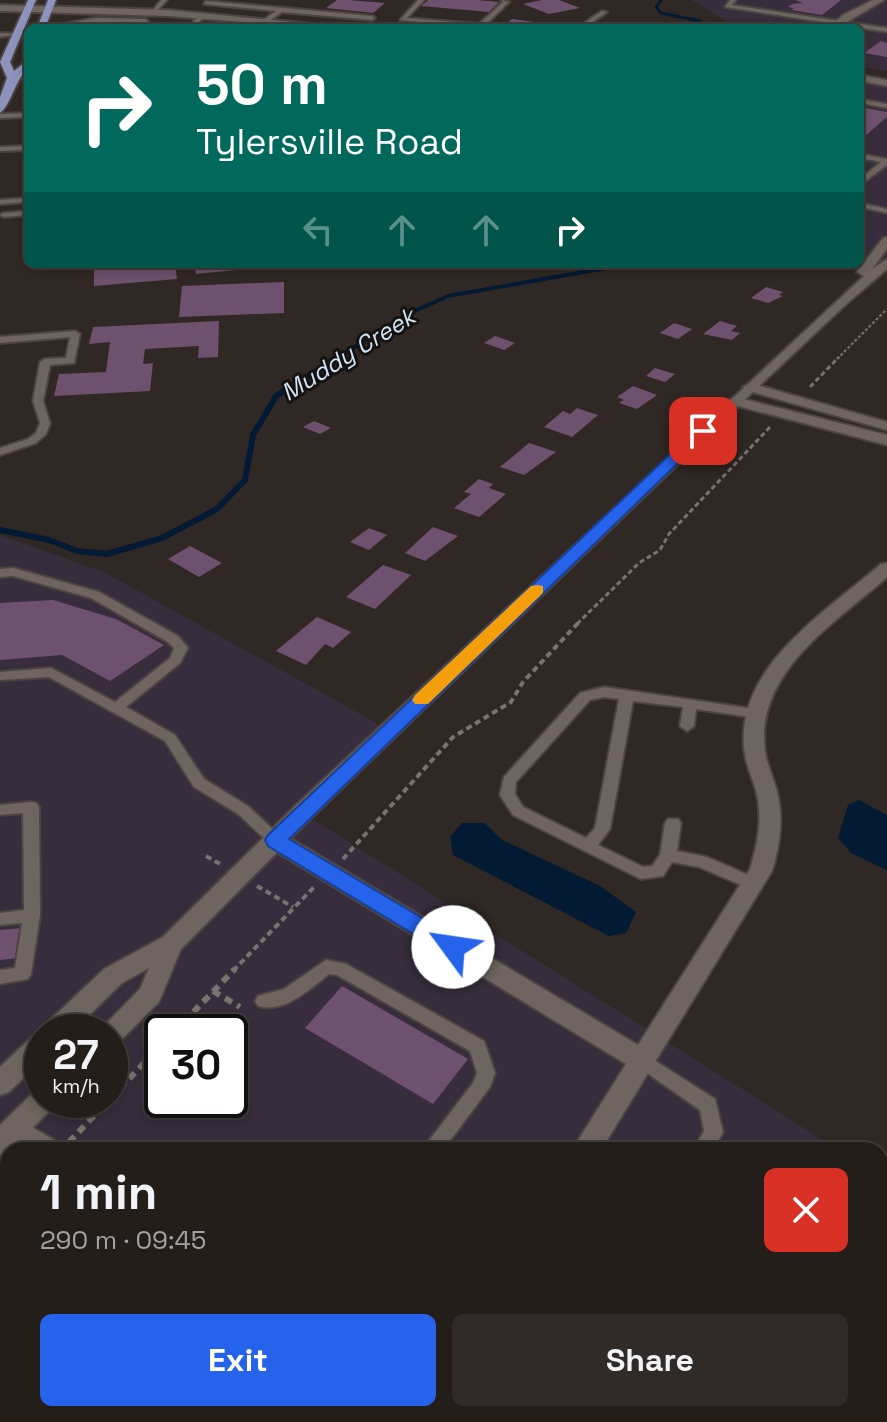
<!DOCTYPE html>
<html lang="en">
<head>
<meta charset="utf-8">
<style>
  :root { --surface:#241e1b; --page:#302b28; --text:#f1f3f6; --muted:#a3a2a3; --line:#413c3a; --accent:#2563eb }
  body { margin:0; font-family:"Space Grotesk",sans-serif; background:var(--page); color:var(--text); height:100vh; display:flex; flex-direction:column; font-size:30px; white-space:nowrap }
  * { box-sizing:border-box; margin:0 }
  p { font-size:26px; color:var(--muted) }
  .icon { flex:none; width:44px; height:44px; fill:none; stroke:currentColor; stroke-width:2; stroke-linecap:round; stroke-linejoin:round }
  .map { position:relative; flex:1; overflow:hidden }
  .details { position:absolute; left:0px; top:1142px; width:888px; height:280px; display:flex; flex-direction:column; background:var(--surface); border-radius:24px 24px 0 0; box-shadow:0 4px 12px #0003,0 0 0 2px var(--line) }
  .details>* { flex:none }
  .guide { position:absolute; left:24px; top:24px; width:840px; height:244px; border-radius:12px; box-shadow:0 4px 12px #0003,0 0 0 2px var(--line); background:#00695c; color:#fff; overflow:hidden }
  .speed { position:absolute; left:24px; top:1014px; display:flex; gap:16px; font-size:40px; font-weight:700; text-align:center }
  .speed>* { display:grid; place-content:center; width:104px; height:104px; border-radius:50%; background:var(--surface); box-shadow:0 4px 12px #0003,0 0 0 2px var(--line); line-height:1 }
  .speed small { font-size:20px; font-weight:400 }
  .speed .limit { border:4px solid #111; border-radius:12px; background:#fff; color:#111 }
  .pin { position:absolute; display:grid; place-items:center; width:68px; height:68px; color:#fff; margin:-34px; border-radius:16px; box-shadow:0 4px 12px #0006 }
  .me { position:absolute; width:88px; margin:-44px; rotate:301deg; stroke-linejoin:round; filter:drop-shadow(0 0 6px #0008) }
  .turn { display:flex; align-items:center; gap:28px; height:168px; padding:0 40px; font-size:36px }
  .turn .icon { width:104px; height:104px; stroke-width:2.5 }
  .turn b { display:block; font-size:56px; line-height:68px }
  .lanes { display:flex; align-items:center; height:76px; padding:0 40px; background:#0003; justify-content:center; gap:40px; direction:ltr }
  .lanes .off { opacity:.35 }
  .round { display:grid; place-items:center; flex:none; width:84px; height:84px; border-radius:12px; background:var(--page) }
  .headline { display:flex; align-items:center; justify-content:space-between; height:136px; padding:0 40px }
  h1 { font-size:48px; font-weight:600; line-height:60px }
  .cta { display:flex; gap:16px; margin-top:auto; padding:16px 40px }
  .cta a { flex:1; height:92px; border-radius:12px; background:var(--accent); color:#fff; font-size:32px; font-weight:600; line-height:92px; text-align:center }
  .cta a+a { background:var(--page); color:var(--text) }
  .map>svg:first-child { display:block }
  .commercial { fill:#372d3c; fill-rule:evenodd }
  .water { fill:#021a33 }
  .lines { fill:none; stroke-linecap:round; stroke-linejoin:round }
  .stream-far2 { stroke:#021a33; stroke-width:3 }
  .stream-far1 { stroke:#021a33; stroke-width:4 }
  .stream { stroke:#021a33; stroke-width:6 }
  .building { fill:#6e516e }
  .service-casing { stroke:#4b4441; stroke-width:4 }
  .minor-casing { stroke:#4b4441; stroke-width:4 }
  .tertiary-casing { stroke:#4b4441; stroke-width:4 }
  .secondary-casing { stroke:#4b4441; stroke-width:4 }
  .primary-casing { stroke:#4b4441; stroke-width:4 }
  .path-far3 { stroke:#79726e; stroke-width:2; stroke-dasharray:3 2; stroke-linecap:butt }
  .path-far2 { stroke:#79726e; stroke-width:3; stroke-dasharray:5 3; stroke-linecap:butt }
  .path-far1 { stroke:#79726e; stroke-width:4; stroke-dasharray:6 4; stroke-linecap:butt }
  .path { stroke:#79726e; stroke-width:6; stroke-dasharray:8 6; stroke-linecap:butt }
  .service { fill:#6e6560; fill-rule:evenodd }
  .minor { fill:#6e6560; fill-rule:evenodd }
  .tertiary { fill:#6e6560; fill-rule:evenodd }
  .secondary { fill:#6e6560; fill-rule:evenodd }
  .primary { fill:#8d93bc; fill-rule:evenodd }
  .route { fill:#2563eb; stroke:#184099; stroke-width:2 }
  .slow { fill:#f59e0b }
  .labels { text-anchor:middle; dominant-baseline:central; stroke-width:6; stroke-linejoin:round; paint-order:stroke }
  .far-water-label { font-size:24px; font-style:italic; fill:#d1e4f8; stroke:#151210 }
</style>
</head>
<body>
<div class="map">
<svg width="887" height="1422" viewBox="0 0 887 1422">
  <rect width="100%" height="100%" fill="#302824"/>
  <g class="commercial">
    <polygon points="691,0 887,0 887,71 860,67 860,28 730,28 730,23"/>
    <polygon points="860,78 887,83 887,255 881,261 860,256"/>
    <path d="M0 535 106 573 389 730 303 813 839 1150H8V1414H880V1176L887 1180V1422H0ZM42 1032H110V1100H42ZM162 1032H230V1100H162Z"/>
  </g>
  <g class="water">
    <polygon points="859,800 887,815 887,870 851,853 838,838 848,805"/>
    <polygon points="462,823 485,823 502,840 600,886 636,912 626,933 609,936 453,855 450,837"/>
  </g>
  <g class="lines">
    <polyline class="stream-far2" points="661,0 656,7 661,13 700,21 693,28"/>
    <polyline class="stream-far1" points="335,359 408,314 448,296 629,264"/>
    <polyline class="stream" points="0,530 49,540 77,551 107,554 162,538 217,509 245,480 253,435 276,396 338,357"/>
  </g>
  <g class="building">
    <polygon points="337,0 349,0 385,3 373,13 326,8"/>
    <polygon points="428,0 477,0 499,2 489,12 421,6"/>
    <polygon points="542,0 559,0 580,8 549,14 523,4"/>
    <polygon points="796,0 841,0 822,15 791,10 794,8 788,7 793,4 803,3"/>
    <polygon points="512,19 551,24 546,28 502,27"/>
    <polygon points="881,41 887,43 887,57 864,53"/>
    <polygon points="860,107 887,112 887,117 865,136 860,135"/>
    <polygon points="94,264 175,264 177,279 94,286"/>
    <polygon points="194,264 277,264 277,266 196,274"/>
    <polygon points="284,282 284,313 179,317 182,286"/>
    <polygon points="766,287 783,292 779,295 783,296 768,303 751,298"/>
    <polygon points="219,321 218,357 198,358 199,346 145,349 143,364 153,363 150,391 54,396 59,374 106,372 110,342 89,344 93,327"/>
    <polygon points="720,321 737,326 731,331 740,333 732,340 703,334"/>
    <polygon points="674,323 692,329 678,339 660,333"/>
    <polygon points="495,336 515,343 504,350 484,343"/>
    <polygon points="655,368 675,374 665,382 646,376"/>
    <polygon points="633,386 657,395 637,409 619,403 624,400 617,397"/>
    <polygon points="577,408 598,415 572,437 544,427 563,411 570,414"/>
    <polygon points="314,421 331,428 320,434 303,427"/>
    <polygon points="529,443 556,452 524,475 500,467"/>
    <polygon points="479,479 493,484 489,488 506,494 479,517 454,508 471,494 464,492"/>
    <polygon points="433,527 458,536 425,561 405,553"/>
    <polygon points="369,528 387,535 369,550 350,542"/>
    <polygon points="190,546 222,563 199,577 168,559"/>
    <polygon points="383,565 411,575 375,609 346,597"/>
    <polygon points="53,600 116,619 164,645 110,681 62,655 0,660 0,603"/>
    <polygon points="317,617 351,632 333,648 325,644 306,665 276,651"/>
    <polygon points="22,928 18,958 0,960 0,930"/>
    <polygon points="342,986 468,1059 433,1104 305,1028"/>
    <polygon points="880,1198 887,1202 887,1268 880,1264"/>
    <polygon points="28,1414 189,1414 198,1422 21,1422"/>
    <polygon points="639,1414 670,1414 683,1422 635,1422"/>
  </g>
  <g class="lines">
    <g class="service-casing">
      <g id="service">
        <polygon points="161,0 167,0 154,14 150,14"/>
        <polygon points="418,0 424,0 407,18 479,24 503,2 501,0 509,2 482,28 400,20"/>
        <polygon points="730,0 736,0 731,5 887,28 887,32 725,7"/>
        <polygon points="206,1 372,16 375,18 372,20 282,12 259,28 252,28 276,11 204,4"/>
        <polygon points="602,11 607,12 584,28 577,28"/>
        <polygon points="201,15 206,16 200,21 199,28 193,28 194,20"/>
        <polygon points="95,18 145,19 148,21 145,23 95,22 74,25 75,28 64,24"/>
        <polygon points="0,33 20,34 0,37"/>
        <polygon points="860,99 887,104 887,108 860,103"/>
        <polygon points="28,113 28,117 0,118 0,114"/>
        <polygon points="28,146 28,150 0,151 0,147"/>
        <polygon points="860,154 887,159 887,165 860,185 860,179 881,162 860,158"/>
        <polygon points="28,198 28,202 0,204 0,200"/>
        <polygon points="860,203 887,209 887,213 860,207"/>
        <polygon points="28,211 28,215 4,217 0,215 4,213"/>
        <polygon points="75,331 80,334 74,363 50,365 43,401 50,423 46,434 36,443 0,455 0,448 28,439 36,433 40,423 33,401 40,362 45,359 66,358 70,337 0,343 0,337"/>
        <polygon points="13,568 99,592 178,636 188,648 180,663 126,707 175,735 204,779 248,806 280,836 283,840 280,844 270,844 238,814 194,787 165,741 49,677 0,680 0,672 51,668 115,702 170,658 174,648 168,642 91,598 13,576 0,577 0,569"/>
        <path d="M604 687 761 710 763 713 756 718 696 709 694 726 687 731 680 726 683 707 633 701 610 829 598 845 643 867 652 866 660 855 665 823 668 819H678L681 823 677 851 707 857 760 880 762 884 760 888 754 890 748 888 699 867 672 862 663 876 641 879 513 815 500 795 504 777 580 693ZM604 697 619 699 595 828 586 838 523 807 515 794 516 782 590 700Z"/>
        <polygon points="31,802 36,803 39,807 40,915 31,974 28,979 0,984 0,970 15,968 22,923 0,925 0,913 24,910 23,813 0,815 0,805"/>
        <path d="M326 960 346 964 484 1041 495 1073 490 1087 443 1150H422L473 1083 477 1073 470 1051 337 975 329 974C310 989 284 1014 258 1006L255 1001 258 996 284 989Z"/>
        <polygon points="643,1053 715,1099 723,1132 713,1150 693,1150 704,1131 700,1110 637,1066 634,1061 637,1056"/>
        <polygon points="181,1414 204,1414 201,1422 182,1422"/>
        <polygon points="539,1414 562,1414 559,1422 536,1422"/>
      </g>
    </g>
    <g class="minor-casing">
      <g id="minor">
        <polygon points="873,0 884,0 837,28 828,28 843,15"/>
        <polygon points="750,383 887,422 887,430 745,390 743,387"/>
        <polygon points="735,397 887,435 887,445 730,404 728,401"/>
        <path d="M887 563V577C834 624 750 675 766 757 769 769 774 780 777 792 784 819 780 845 772 871L601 1150H572L626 1064 267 846 264 840 267 834H283L638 1045 750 869C758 843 763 817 756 791 753 779 747 767 745 755 731 669 825 613 881 564Z"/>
        <path d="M14 1117 56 1141 60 1150C37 1150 12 1153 1 1129L5 1120Z"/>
        <polygon points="386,1414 423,1414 426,1421 390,1422"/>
      </g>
    </g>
    <g class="tertiary-casing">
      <g id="tertiary">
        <polygon points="0,5 168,10 355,28 319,28 168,16 0,11"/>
        <polygon points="860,75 887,80 887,86 860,81"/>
      </g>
    </g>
    <g class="secondary-casing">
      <g id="secondary">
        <polygon points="887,237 887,249 872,269 887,259 887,269 844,306 740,404 310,819 181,949 159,1002 119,1042 110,1045 110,1032 98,1032 140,989 149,968 122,983 72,1032 42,1032 46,1024 104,969 163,937 294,807 864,276 857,272 883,238"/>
        <polygon points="42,1033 42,1060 9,1092 0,1095 0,1067 33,1036"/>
        <polygon points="42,1089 42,1100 56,1100 52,1108 11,1150 0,1155 0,1125 34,1092"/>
      </g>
    </g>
    <g class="primary-casing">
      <g id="primary">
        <path d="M28 0H36L10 62 14 71 28 60V68C14 82 11 105 0 113V97L7 78 0 62Z"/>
        <polygon points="48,0 56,0 45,28 37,28"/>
      </g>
    </g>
    <polyline class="path-far3" points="837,359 887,309"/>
    <g class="path-far2">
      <polyline points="810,387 839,357"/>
      <polyline points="577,624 639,563 660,550 669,534 770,427"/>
    </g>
    <g class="path-far1">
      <polyline points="206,856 222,865"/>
      <polyline points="343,859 453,737 511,702 523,682 579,622"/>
      <polyline points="257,886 293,907"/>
      <polyline points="233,971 314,887"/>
    </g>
    <g class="path">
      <polyline points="213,991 240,1007"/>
      <polyline points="174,1032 235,969"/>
      <polyline points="110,1099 162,1044"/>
      <polyline points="69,1142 109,1100"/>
      <polyline points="0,1211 8,1203"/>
    </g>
    <use href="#service" class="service"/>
    <use href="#minor" class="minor"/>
    <use href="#tertiary" class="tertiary"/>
    <use href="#secondary" class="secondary"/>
    <use href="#primary" class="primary"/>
  </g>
  <polygon class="route" points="703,427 708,428 708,434 289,839 461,941 464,947 461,953 453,956 445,953 268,846 265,840 268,835 698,428"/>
  <polygon class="slow" points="537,585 543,586 543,593 428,704 415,704 412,700 415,695 531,586"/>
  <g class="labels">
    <g class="far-water-label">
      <text transform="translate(348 354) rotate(-32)">Muddy Creek</text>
    </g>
  </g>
</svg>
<div class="speed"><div>27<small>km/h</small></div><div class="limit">30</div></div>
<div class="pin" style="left:703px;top:431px;background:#d93025"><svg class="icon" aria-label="arrive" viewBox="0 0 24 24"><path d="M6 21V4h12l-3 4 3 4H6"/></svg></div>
<svg class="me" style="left:453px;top:947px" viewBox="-20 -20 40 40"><circle r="19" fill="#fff"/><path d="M0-13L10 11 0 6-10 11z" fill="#2563eb"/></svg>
<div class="guide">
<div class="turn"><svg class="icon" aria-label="right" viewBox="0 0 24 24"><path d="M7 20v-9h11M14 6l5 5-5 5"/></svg><div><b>50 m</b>Tylersville Road</div></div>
<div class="lanes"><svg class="icon off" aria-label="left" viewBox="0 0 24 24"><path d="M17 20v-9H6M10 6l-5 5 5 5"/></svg><svg class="icon off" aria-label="ahead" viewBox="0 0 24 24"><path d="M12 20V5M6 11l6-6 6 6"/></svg><svg class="icon off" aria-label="ahead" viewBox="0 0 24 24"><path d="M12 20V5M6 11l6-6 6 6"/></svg><svg class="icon" aria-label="right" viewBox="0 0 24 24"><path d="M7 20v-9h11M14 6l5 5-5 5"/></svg></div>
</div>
<section class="details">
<div class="headline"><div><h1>1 min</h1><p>290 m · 09:45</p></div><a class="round" style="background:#d93025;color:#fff"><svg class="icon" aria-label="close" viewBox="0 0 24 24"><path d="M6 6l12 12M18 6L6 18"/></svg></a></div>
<div class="cta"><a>Exit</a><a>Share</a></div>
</section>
</div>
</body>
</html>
